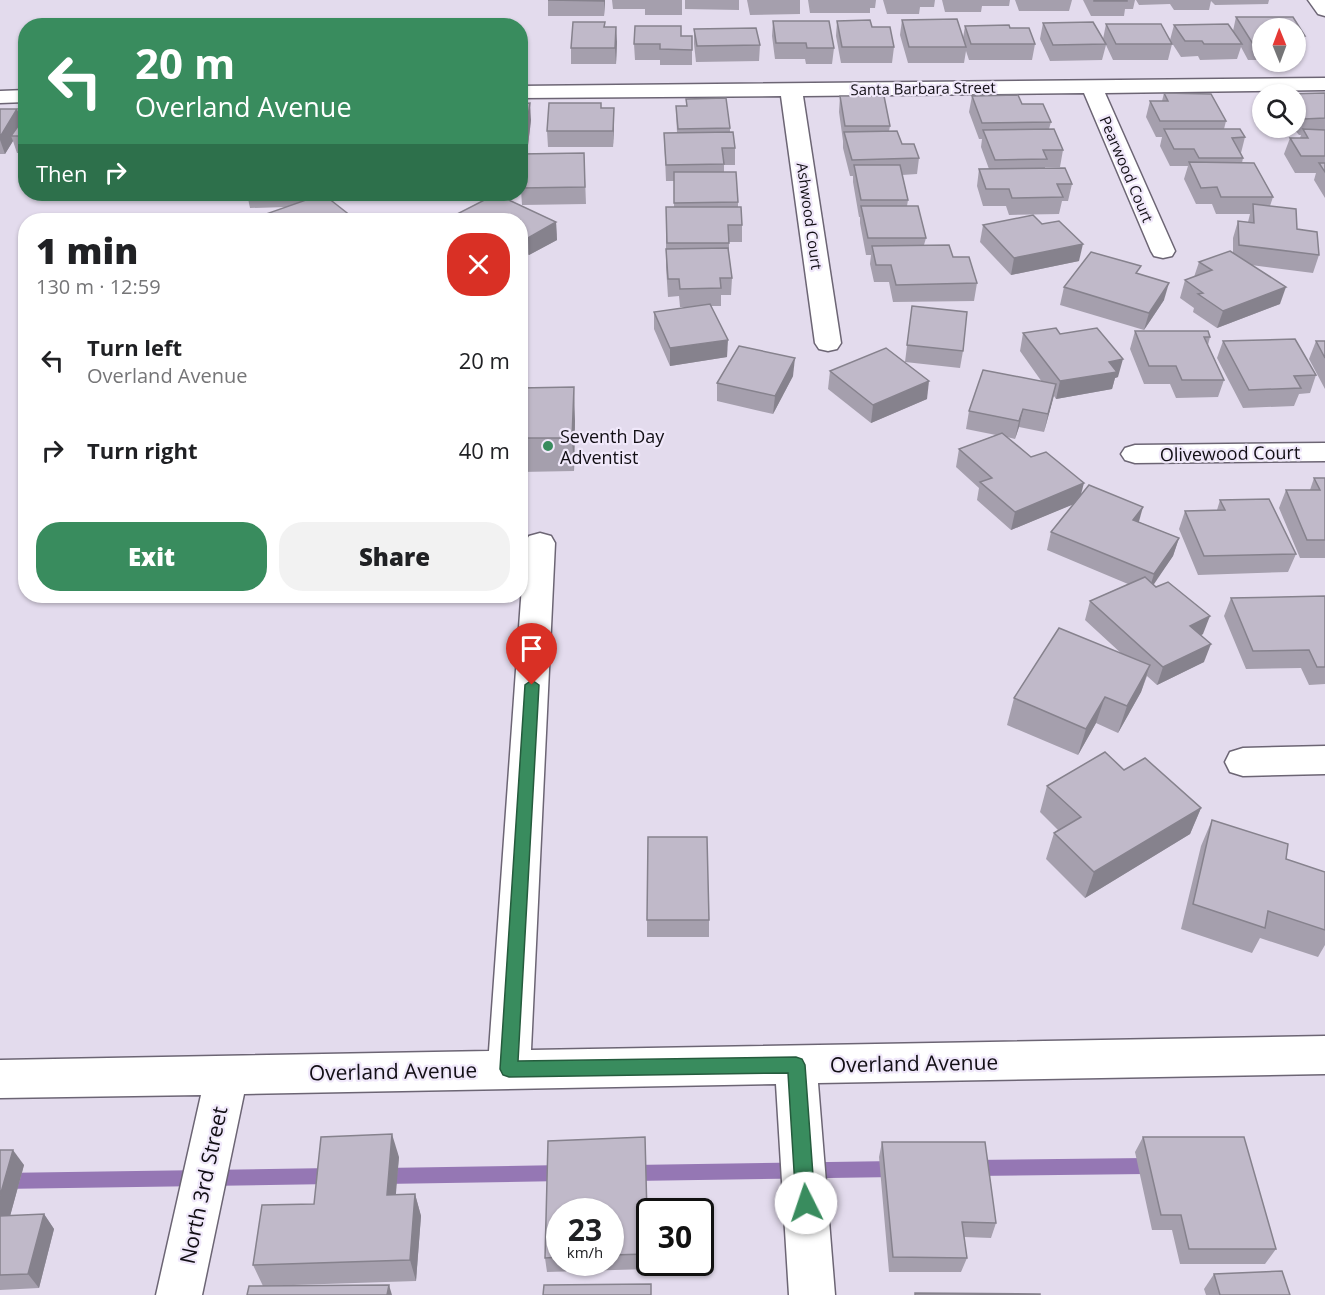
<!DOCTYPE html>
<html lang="en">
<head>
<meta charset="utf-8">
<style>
  :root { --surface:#fff; --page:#f2f2f2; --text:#202124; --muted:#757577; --accent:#398c5e }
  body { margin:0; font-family:"Open Sans",sans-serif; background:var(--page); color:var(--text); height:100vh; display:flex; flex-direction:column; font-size:22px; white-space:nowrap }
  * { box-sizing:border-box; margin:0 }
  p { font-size:20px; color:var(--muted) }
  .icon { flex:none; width:33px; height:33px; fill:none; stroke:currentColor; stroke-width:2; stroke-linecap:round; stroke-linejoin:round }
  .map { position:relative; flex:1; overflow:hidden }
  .details { position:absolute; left:18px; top:213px; width:510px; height:390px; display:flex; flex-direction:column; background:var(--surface); border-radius:24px; box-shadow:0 2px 4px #0004 }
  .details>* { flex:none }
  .top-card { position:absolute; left:18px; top:18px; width:510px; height:183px; border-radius:24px; box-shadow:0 2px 4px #0004; background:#398c5e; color:#fff; overflow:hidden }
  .needle { width:39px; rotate:359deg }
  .fabs { position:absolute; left:1252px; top:18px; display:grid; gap:12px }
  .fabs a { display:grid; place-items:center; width:54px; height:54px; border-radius:50%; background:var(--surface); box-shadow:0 2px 4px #0004; font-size:30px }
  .speed { position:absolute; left:546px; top:1198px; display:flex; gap:12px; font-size:30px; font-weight:700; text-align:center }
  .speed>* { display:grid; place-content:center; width:78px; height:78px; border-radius:50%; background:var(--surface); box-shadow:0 2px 4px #0004; line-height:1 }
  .speed small { font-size:15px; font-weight:400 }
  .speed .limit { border:3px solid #111; border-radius:9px; background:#fff; color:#111 }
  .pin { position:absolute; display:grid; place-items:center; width:51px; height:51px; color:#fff; margin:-62px -26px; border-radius:50% 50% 50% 0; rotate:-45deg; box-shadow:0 0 6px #0007 }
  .pin .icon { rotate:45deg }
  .me { position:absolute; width:66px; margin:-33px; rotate:356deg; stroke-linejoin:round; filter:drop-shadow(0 0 4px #0008) }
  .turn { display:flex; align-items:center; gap:21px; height:126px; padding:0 18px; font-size:27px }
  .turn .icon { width:78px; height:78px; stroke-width:2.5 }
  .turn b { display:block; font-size:42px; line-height:51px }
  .then { display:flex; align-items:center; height:57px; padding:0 18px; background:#0003; gap:12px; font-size:22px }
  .round { display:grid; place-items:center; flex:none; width:63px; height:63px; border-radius:24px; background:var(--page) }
  .summary { display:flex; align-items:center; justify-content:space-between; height:102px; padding:0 18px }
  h1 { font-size:36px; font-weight:800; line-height:45px }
  .cta { display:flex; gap:12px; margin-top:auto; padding:12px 18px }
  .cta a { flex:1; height:69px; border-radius:24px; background:var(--accent); color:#fff; font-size:24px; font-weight:800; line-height:69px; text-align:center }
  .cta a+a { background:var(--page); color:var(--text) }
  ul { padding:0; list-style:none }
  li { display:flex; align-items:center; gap:18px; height:90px; padding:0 18px }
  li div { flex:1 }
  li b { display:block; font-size:22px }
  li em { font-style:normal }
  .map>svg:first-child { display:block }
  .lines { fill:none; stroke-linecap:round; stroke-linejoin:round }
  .stream { fill:#9577b4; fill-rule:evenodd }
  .minor-casing { stroke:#6c6574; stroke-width:3 }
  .minor { fill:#fff; fill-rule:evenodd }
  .wall { fill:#a59fad; fill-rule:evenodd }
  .shaded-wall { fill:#86828d }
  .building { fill:#c0b9c9; stroke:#86828d; stroke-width:1.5 }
  .route { fill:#398c5e; stroke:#255b3d; stroke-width:1.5 }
  .poi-dot { fill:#398c5e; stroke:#f0e8fa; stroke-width:2 }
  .labels { text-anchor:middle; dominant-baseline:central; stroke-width:4.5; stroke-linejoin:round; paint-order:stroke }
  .far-street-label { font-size:15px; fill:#120f15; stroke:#f0e8fa }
  .poi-label { font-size:18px; fill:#120f15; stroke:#f0e8fa; text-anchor:start }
  .street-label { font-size:18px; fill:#120f15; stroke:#f0e8fa }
  .near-street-label { font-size:21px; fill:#120f15; stroke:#f0e8fa }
</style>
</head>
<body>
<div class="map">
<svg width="1325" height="1295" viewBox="0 0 1325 1295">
  <rect width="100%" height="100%" fill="#e3dbed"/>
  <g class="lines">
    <g class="stream">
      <polygon points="1146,1158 1152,1161 1154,1166 1152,1171 1146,1174 974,1176 968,1173 966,1168 968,1163 974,1160"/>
      <polygon points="896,1161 902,1164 904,1169 902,1174 896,1177 632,1181 626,1178 624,1173 626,1168 632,1165"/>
      <polygon points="563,1165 569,1168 571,1173 569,1178 563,1181 383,1184 377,1181 375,1176 377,1171 383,1168"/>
      <polygon points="332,1168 338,1171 340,1176 338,1181 332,1184 0,1189 0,1173"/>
    </g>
    <g class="minor-casing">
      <g id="minor">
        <polygon points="1308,0 1325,0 1325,16 1318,14"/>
        <polygon points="1325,78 1325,90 1105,93 1175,251 1172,256 1163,258 1154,256 1151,251 1084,93 803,96 841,343 837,349 828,351 819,349 815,343 781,96 520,98 520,86"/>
        <polygon points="26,90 26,102 0,103 0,91"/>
        <polygon points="1325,443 1325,461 1135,463 1125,460 1121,454 1125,448 1135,445"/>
        <polygon points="540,533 551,536 555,543 531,1050 1325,1036 1325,1074 818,1083 835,1295 789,1295 776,1084 244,1094 202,1295 156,1295 201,1095 0,1098 0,1060 489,1051 525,543 529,536"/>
        <polygon points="1325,746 1325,774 1243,776 1230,772 1225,762 1230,752 1243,748"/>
      </g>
    </g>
    <use href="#minor" class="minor"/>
  </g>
  <g class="wall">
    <polygon points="548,0 605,0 604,16 548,16"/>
    <polygon points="612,0 682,0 682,15 645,15 645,9 613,9"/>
    <polygon points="685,0 739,0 739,10 685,9"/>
    <polygon points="747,0 800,0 800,14 750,15"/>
    <polygon points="808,0 876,0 875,8 870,8 870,13 810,13"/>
    <polygon points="883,0 935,0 934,7 920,7 919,14 887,14"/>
    <polygon points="942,0 1010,0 1009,6 982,6 981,12 945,12"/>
    <polygon points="1015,0 1072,0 1069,11 1019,11"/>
    <polygon points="1083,0 1135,0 1133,9 1125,9 1124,16 1091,16"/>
    <polygon points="1136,0 1269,0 1268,4 1215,5 1211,1 1209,10 1174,10 1170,4 1139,5"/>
    <polygon points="1236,17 1293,17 1305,36 1300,52 1296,51 1296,28 1263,28 1263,60 1248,60 1241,47 1237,59 1200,60 1198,56 1181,57 1170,40 1174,25 1228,24 1233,31"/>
    <polygon points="902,20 963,38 965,26 1010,28 1035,44 1032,60 969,60 966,51 964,63 908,63 900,35"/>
    <polygon points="773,21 834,48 832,64 806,64 805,59 775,59 772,36"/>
    <polygon points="837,21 872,27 894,47 892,63 841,63 836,36"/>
    <polygon points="605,22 605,27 617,42 616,64 571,64 571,48"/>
    <polygon points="1043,23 1103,39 1106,24 1172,44 1168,60 1113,60 1106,45 1102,60 1050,61 1040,39"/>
    <polygon points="694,29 760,45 759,61 696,62 694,44"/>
    <polygon points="681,36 692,50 692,65 660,65 660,60 635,60 634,44"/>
    <polygon points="1164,93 1226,121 1224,129 1245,137 1241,153 1243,158 1242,163 1273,197 1270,206 1297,229 1319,255 1313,273 1251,265 1280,304 1217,328 1193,312 1194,308 1180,298 1185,280 1194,277 1199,262 1233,253 1233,238 1238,221 1248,222 1250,214 1216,214 1212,204 1196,204 1184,179 1188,166 1170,166 1160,146 1162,137 1156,137 1146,117 1150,101 1162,101"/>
    <polygon points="1325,93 1325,198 1314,180 1316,173 1295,173 1284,154 1290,138 1300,138 1301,135 1299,135 1293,128 1296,128 1296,94"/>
    <polygon points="840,96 890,126 889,131 902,144 919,158 917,174 902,175 908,200 907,206 926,238 924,245 953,257 977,283 974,301 893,302 889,282 874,282 870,264 871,255 866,255 860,223 860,217 859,217 853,182 853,176 850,176 843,148 843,141 839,112"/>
    <polygon points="972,96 1022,104 1051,122 1049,129 1063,150 1060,167 1045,167 1045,168 1072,184 1068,201 1062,201 1059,214 1009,215 1006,206 983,206 977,186 979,169 989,169 981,147 982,139 979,139 969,112"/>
    <polygon points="686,99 730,128 730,132 735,148 735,165 724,165 724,172 738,202 738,207 742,225 742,242 729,242 729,254 732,278 731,295 721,295 721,306 711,306 727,357 670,366 654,329 654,312 690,307 680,307 679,296 668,297 666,267 666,207 674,207 674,181 666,181 664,133 677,133 676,106 686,106"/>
    <polygon points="520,104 531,120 528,145 520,145"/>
    <polygon points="601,108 614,125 613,147 548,147 547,131"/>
    <polygon points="0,109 17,109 21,121 26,115 26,153 17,153 13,141 5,154 0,154"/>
    <polygon points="584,153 586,204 522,205 521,190 520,191 520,154"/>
    <polygon points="247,194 309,194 308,199 356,220 252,220 252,219 287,207 250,208"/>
    <polygon points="496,194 556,222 557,240 529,255 520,251 520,220 460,220 459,213"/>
    <polygon points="1042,224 1079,261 1011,275 980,242 983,225"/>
    <polygon points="1138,274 1164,300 1144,330 1060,305 1064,287"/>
    <polygon points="912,306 963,351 960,368 905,362"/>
    <polygon points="1135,331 1210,337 1208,345 1224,380 1218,397 1176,398 1170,384 1144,384 1130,349"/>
    <polygon points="1023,333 1060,334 1118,377 1115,378 1112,389 1056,399 1054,396 1044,432 1019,427 1015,439 1007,437 1031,457 1081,494 1139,522 1179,538 1173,556 1153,584 1203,634 1201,635 1204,662 1157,685 1147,676 1141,692 1118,733 1096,723 1078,755 1007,725 1014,698 1123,655 1085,620 1090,601 1128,584 1047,550 1051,532 1073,504 1011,530 977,500 979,488 956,467 959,449 996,435 966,429 969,411 1042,382 1020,351"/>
    <polygon points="1223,341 1316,375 1310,393 1299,394 1294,406 1243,408 1217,358"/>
    <polygon points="1316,341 1325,341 1325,389 1309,359"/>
    <polygon points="830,371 927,399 871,423 828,389"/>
    <polygon points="793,376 773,414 717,401 717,383"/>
    <polygon points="520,388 575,421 574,471 520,472"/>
    <polygon points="1314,478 1325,478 1325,558 1300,558 1279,508 1286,490 1310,490"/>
    <polygon points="1220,500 1296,554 1288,572 1198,575 1179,529 1185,511 1217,510"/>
    <polygon points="1325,596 1325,684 1309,685 1301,668 1246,669 1224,616 1231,598"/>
    <polygon points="1124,770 1201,808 1190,834 1085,898 1046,859 1054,833 1058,830 1040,812 1047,786"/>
    <polygon points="1212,820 1286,859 1325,872 1325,945 1318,957 1260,938 1252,953 1181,929 1201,846"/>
    <rect x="647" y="920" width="62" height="17"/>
    <path d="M645 1137 648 1269 547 1272 545 1258 548 1141ZM560 1212H610V1263H560Z"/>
    <polygon points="1143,1137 1276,1249 1265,1264 1180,1264 1172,1230 1152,1230 1135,1152"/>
    <polygon points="882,1142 996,1223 991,1238 964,1237 967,1258 961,1272 889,1272 879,1157"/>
    <polygon points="0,1150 24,1165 10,1216 44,1214 54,1229 39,1288 0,1290"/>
    <polygon points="399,1157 395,1195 415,1194 421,1216 416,1281 263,1286 253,1265 314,1204"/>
    <polygon points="1214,1274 1290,1295 1206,1295 1204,1289"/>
  </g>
  <g class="shaded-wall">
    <polygon points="604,0 605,0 604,16"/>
    <polygon points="616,27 617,42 616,64 615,48"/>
    <polygon points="530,103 531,120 528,145 526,129"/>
    <polygon points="614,108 614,125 613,147 613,131"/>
    <polygon points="17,109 23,125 11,136 13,141 5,154 0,140 0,137"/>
    <polygon points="304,194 309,194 306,206"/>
    <polygon points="556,222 557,240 529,255 528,238"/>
    <polygon points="1083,244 1079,261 1011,275 1014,258"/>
    <polygon points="1169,283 1164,300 1144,330 1149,313"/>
    <polygon points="1286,287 1280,304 1217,328 1223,311"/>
    <polygon points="728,340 727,357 670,366 670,348"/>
    <polygon points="795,358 793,376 773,414 775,396"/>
    <polygon points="1123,359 1118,377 1115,378 1112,389 1056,399 1060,381 1109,362"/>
    <polygon points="929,381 927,399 871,423 873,405"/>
    <polygon points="1056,384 1052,402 1044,432 1048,414"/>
    <polygon points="574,387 575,421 574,471 572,438"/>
    <polygon points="1023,409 1019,427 1015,439 1019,421"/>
    <polygon points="1084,483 1079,502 1011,530 1015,512"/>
    <polygon points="1143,507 1138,525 1133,520"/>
    <polygon points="1179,538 1173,556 1148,593 1154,574"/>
    <polygon points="1210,616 1203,634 1184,644 1190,626"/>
    <polygon points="1211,644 1204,662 1157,685 1163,667"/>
    <polygon points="1150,665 1141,692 1118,733 1127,706"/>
    <polygon points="1105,697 1096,723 1078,755 1086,729"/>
    <polygon points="1201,808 1190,834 1085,898 1094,872"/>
    <polygon points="392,1134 399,1157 394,1217 387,1195"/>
    <polygon points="13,1150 24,1165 6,1231 0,1224 0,1196"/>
    <polygon points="415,1194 421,1216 416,1281 410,1260"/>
    <polygon points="44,1214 54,1229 39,1288 28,1274"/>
    <polygon points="389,1285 392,1295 387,1295"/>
  </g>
  <g class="building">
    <polygon points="548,0 604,0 604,1"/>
    <rect x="1094" y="0" width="33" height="1"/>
    <polygon points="1236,17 1293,17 1305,36 1296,36 1296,28 1263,28 1263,44 1253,44"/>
    <polygon points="957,19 966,47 909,47 902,20"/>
    <polygon points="870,20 872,27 890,27 894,47 842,47 837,21"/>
    <polygon points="773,21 829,21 834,48 807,48 806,43 776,43"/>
    <polygon points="573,22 605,22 604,27 616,27 615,48 571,48"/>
    <polygon points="1093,22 1106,44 1053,45 1043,23"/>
    <polygon points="1106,24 1161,24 1172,44 1116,44"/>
    <polygon points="1228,24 1242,44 1204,44 1202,41 1185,41 1174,25"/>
    <polygon points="1009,25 1010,28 1029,28 1035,44 971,44 965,26"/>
    <polygon points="635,26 681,26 681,36 692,36 692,50 660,49 660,44 634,44"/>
    <polygon points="756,28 760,45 697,46 694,29"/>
    <polygon points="1164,93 1211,94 1226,121 1160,121 1150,101 1168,101"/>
    <polygon points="1325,93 1325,118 1304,119 1296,108 1296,94 1287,94"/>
    <polygon points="1018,95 1022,104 1043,104 1051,122 982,123 972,96"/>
    <polygon points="840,96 884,96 890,126 845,126"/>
    <polygon points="726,98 730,128 678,129 676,106 687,106 686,99"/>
    <polygon points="530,103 526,129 520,129 520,104"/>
    <polygon points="549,103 601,103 601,108 614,108 613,131 547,131"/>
    <polygon points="0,109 17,109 0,137"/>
    <polygon points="26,115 26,136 11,136"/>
    <polygon points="1054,129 1063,150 1043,150 1047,159 995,160 983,130"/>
    <polygon points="1164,129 1240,129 1245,137 1232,138 1243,158 1199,158 1194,149 1174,149"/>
    <polygon points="1303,129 1325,130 1325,156 1301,156 1290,138 1308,138"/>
    <polygon points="897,131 902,144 914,144 919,158 852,160 844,132"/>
    <polygon points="733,132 735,148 722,148 724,164 666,165 664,133"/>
    <polygon points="584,153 585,187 521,188 522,174 520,174 520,154"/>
    <polygon points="1189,162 1254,163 1273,197 1221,197 1217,187 1201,188"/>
    <polygon points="1319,163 1325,163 1325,172"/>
    <polygon points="854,165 900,165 908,200 861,200"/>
    <polygon points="1065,168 1072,184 1057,184 1063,197 1012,198 1009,189 986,189 979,169"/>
    <polygon points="674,172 736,172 738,202 674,203"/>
    <polygon points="323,194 356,220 253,220 252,219"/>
    <polygon points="496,194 556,222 528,238 520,234 520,220 460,220 466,217 459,213"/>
    <polygon points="1253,204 1296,209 1297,229 1317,232 1319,255 1239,245 1238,221 1254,223"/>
    <polygon points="861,206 918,206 926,238 868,238"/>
    <polygon points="666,207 741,207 742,225 728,225 729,243 667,243"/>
    <polygon points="1033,215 1042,224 1059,221 1083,244 1014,258 983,225"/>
    <polygon points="949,245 953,257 969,257 977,283 896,285 891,265 876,265 872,246"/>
    <polygon points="728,248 732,278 720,278 721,288 680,289 679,279 668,279 666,249"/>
    <polygon points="1230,251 1286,287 1223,311 1198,294 1203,293 1185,280 1212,270 1199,262"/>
    <polygon points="1091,252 1141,266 1136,273 1169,283 1149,313 1064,287"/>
    <polygon points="710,304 728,340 670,348 654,312"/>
    <polygon points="912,306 967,312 963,351 907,345"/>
    <polygon points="1056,328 1060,334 1097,328 1123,359 1109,362 1117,372 1060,381 1023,333"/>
    <polygon points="1135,331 1208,331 1210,337 1204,337 1224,380 1182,380 1176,366 1149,366"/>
    <polygon points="1295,339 1316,375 1294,376 1301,388 1249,390 1223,341"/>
    <polygon points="1316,341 1325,341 1325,358"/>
    <polygon points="739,346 795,358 775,396 717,383"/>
    <polygon points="886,348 929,381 873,405 830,371"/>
    <polygon points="983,370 1056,384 1048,414 1023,409 1019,421 969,411"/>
    <polygon points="574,387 572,438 520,438 520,388"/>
    <polygon points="1002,433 1031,457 1046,452 1084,483 1015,512 980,482 992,478 959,449"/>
    <polygon points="1314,478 1325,478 1325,540 1307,540 1286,490 1320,490"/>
    <polygon points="1089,485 1143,507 1133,520 1179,538 1154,574 1051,532"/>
    <polygon points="1269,499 1296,554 1204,556 1185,511 1225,510 1220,500"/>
    <polygon points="1145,577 1156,587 1168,582 1210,616 1190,626 1211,644 1163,667 1090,601"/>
    <polygon points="1325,596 1325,667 1317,667 1309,650 1253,651 1231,598"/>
    <polygon points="1059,628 1150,665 1127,706 1105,697 1086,729 1014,698"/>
    <polygon points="1105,752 1124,770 1145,758 1201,808 1094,872 1054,833 1081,817 1047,786"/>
    <polygon points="1212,820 1288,844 1286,859 1325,872 1325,930 1268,911 1265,928 1193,904"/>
    <polygon points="648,837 707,837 709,920 647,920"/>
    <polygon points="392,1134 387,1195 415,1194 410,1260 253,1265 262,1205 314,1204 321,1137"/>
    <polygon points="645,1137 648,1254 610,1255 610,1212 560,1212 560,1257 545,1258 548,1141"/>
    <polygon points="1143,1137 1244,1137 1276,1249 1189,1249 1181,1215 1161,1215"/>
    <polygon points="882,1142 985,1142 996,1223 962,1222 967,1258 893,1257"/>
    <polygon points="0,1150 13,1150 0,1196"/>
    <polygon points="44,1214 28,1274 0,1275 0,1216"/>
    <polygon points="1282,1271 1290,1295 1220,1295 1214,1274"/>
    <polygon points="651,1284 651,1295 543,1295 544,1285"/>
    <polygon points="389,1285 387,1295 247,1295 249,1286"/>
    <polygon points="915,1293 1040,1294 1040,1295 915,1295"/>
  </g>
  <polygon class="route" points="532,680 539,685 518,1061 796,1057 802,1059 805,1065 815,1203 812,1209 806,1212 799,1209 796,1203 788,1073 509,1077 503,1075 500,1069 525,685"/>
  <circle class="poi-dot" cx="548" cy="446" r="6"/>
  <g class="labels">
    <g class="far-street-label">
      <text transform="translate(923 88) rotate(-1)">Santa Barbara Street</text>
      <text transform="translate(1127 169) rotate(67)">Pearwood Court</text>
      <text transform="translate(810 216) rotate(82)">Ashwood Court</text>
    </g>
    <g class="poi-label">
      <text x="560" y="436">Seventh Day<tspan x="560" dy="21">Adventist</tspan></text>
    </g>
    <g class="street-label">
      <text transform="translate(1230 453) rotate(-1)">Olivewood Court</text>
    </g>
    <g class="near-street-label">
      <text transform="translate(914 1063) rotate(-1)">Overland Avenue</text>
      <text transform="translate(393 1071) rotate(-1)">Overland Avenue</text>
      <text transform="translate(203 1185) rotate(-78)">North 3rd Street</text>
    </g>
  </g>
</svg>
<div class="fabs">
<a><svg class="needle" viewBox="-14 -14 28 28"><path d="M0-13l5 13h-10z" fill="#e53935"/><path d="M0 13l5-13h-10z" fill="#757577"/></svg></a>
<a><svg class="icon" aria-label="search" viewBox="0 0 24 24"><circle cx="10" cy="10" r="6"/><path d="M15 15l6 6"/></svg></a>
</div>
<div class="speed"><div>23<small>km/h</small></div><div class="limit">30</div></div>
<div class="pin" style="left:532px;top:685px;background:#d93025"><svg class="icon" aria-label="arrive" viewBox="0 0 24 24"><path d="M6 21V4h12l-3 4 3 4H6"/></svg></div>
<svg class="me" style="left:806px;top:1203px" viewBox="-20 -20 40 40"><circle r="19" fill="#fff"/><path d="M0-13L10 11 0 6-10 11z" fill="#398c5e"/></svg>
<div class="top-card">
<div class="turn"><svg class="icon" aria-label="left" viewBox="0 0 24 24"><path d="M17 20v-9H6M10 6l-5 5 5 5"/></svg><div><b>20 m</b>Overland Avenue</div></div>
<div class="then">Then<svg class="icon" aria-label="right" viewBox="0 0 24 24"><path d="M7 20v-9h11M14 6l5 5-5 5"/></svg></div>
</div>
<section class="details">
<div class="summary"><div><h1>1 min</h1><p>130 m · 12:59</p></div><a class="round" style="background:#d93025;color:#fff"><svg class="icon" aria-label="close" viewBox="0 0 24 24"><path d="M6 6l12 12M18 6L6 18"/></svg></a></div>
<ul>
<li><svg class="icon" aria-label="left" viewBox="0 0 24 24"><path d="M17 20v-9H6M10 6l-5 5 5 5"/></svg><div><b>Turn left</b><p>Overland Avenue</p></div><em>20 m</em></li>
<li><svg class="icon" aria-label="right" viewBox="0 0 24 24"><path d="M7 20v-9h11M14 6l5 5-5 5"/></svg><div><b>Turn right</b></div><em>40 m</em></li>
</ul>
<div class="cta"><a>Exit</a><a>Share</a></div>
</section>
</div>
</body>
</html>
